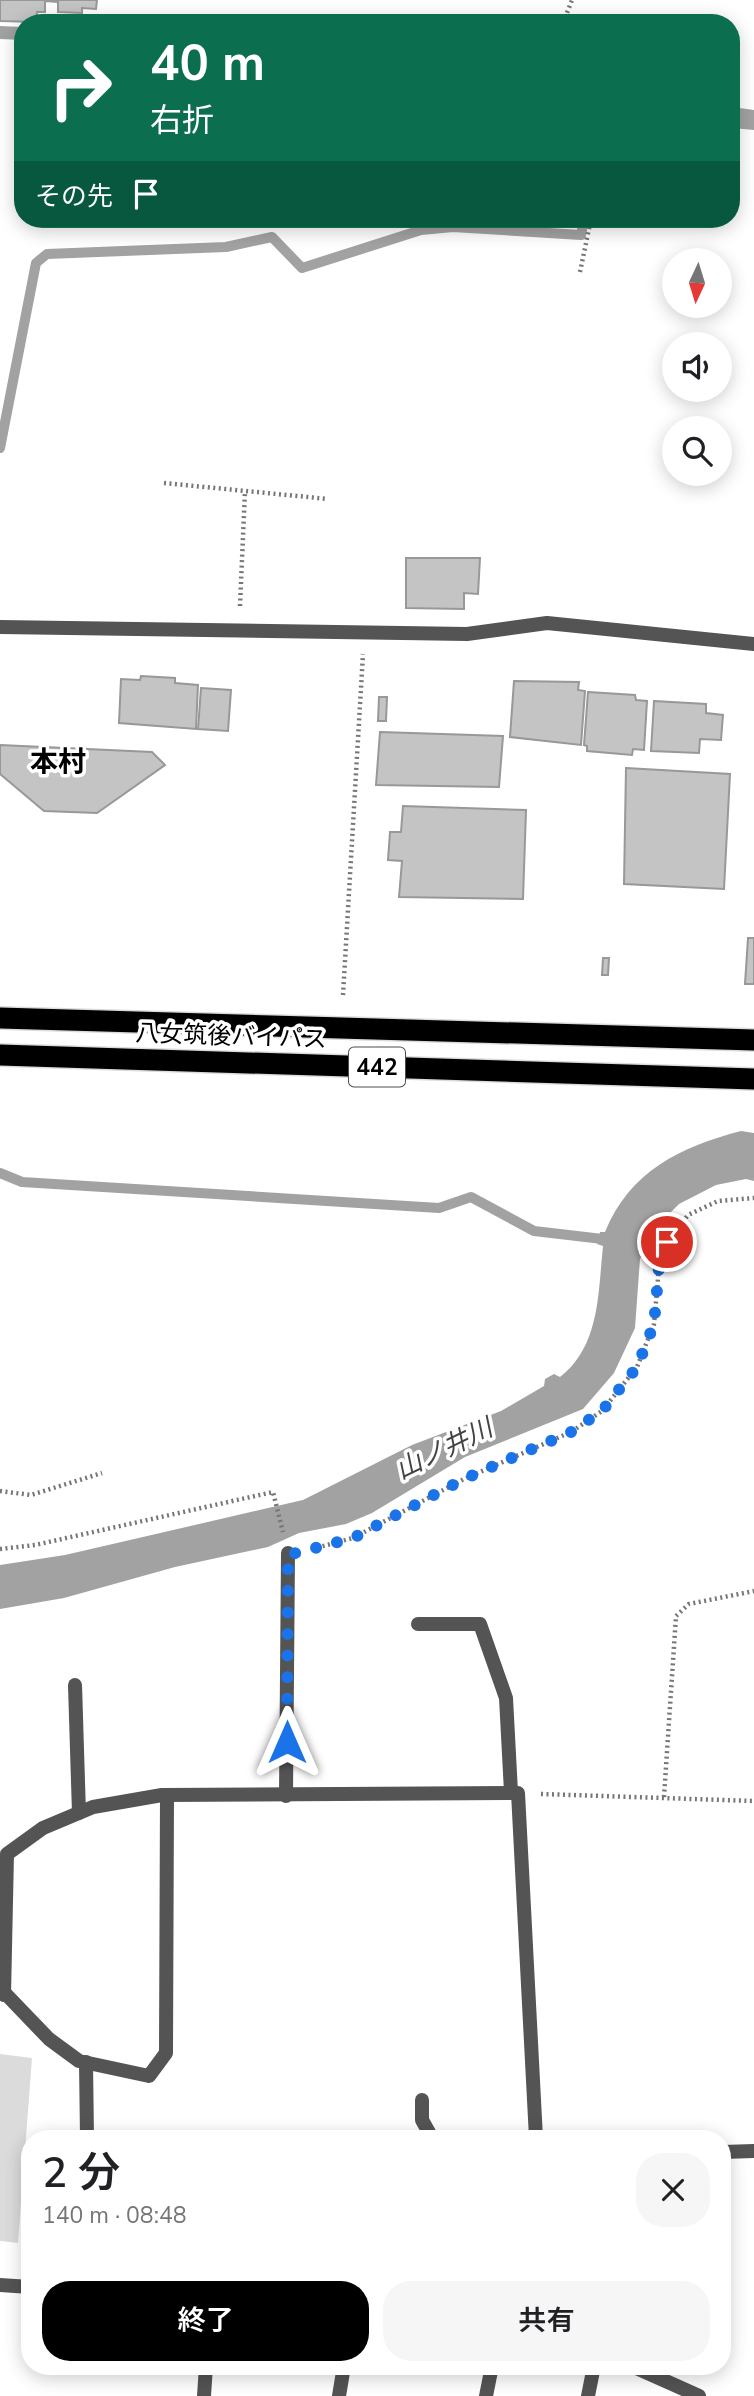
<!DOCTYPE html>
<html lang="ja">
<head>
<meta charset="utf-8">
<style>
  :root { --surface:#fff; --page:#f6f6f6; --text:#202124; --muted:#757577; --accent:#000 }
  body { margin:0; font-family:"Nunito Sans","Noto Sans JP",sans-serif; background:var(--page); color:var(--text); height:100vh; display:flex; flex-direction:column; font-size:26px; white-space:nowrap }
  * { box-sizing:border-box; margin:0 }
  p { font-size:23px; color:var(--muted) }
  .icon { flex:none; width:38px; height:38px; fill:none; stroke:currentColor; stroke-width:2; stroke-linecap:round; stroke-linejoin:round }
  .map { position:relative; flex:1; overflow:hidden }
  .drawer { position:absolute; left:21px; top:2130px; width:710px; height:245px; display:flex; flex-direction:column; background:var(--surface); border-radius:28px; box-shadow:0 4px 18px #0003 }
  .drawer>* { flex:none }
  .banner { position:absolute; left:14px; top:14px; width:726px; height:214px; border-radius:28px; box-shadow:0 4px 18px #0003; background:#0b6e4f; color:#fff; overflow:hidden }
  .needle { width:46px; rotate:184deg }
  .buttons { position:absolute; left:662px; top:248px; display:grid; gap:14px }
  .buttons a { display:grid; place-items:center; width:70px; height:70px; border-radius:50%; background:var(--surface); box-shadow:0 4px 18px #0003; font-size:35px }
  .pin { position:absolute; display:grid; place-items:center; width:60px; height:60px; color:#fff; margin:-30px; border:4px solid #fff; border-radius:50%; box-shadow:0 2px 7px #0007 }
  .me { position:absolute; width:77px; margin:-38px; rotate:0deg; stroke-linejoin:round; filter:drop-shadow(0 0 5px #0008) }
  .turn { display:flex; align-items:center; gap:24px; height:147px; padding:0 21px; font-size:32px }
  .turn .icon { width:91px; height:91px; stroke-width:2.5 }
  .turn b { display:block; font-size:49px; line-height:60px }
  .then { display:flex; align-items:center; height:66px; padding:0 21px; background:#0003; gap:14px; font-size:26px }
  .round { display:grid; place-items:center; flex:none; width:74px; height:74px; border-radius:28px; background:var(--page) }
  .headline { display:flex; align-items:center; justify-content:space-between; height:119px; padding:0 21px }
  h1 { font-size:42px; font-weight:600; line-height:52px }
  .button { display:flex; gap:14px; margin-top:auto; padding:14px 21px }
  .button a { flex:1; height:80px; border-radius:28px; background:var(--accent); color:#fff; font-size:28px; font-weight:600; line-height:80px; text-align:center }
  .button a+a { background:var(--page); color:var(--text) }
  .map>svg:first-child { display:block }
  .green { fill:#dbdbdb }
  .water { fill:#a2a2a2 }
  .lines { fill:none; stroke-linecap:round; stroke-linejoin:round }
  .stream { stroke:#a2a2a2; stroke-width:10 }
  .building { fill:#c4c4c4; stroke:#989898; stroke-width:2 }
  .highway-casing { stroke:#dbdbdb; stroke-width:24 }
  .path { stroke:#767676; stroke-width:4.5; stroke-dasharray:2 3.5; stroke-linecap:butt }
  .lane { stroke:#545454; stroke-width:14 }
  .street { stroke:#545454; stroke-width:14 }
  .highway { stroke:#000; stroke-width:21 }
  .route { stroke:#1a73e8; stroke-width:12; stroke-dasharray:0 21.6 }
  .labels { text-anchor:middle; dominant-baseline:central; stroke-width:7; stroke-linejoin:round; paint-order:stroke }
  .shield { fill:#fff; stroke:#4c4c4c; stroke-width:2 }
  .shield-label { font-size:23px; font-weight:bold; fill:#000 }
  .street-label { font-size:24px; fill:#000; stroke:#fff }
  .water-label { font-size:26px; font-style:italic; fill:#434343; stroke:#fff }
  .quarter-label { font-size:28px; font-weight:bold; fill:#000; stroke:#fff }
</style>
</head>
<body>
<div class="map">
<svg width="754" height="2396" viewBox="0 0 754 2396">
  <rect width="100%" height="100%" fill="#fff"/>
  <polygon class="green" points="0,2054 32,2058 18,2243 0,2241"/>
  <g class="water">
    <polygon points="0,26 23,27 23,40 0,39"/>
    <polygon points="732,107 754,110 754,130 732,128"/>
    <path d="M741 1131 754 1133V1181L746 1179 716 1185 679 1204 654 1229 640 1259 635 1328 614 1373 583 1409 465 1457 372 1513 346 1524 299 1533 268 1547 175 1567 64 1598 0 1609V1565L65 1555 303 1500 412 1445 501 1411 544 1386 545 1379 554 1374 560 1377C600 1346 598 1293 603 1246L597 1244 600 1232H605C630 1171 680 1147 741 1131Z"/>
  </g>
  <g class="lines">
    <g class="stream">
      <polyline points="0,448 36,263 47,254 226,247 272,237 302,268 421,230 453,227 581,235 584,219"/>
      <polyline points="0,1173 22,1182 439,1208 471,1197 534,1231 611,1240"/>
    </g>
  </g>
  <g class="building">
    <polygon points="0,0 97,0 96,9 82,8 82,13 58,12 58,2 45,1 45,12 37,12 36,22 0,21"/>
    <polygon points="406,558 480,558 478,594 464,593 464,609 406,608"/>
    <polygon points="141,676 175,678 175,683 198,685 196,729 119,723 121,679 140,680"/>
    <polygon points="514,681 579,682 578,690 585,691 581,745 510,737"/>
    <polygon points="201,688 231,690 228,731 198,729"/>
    <polygon points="588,692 635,695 636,700 647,701 644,750 633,749 632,755 587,751 587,746 584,745"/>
    <polygon points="379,697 387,697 386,721 378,721"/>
    <polygon points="654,701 706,704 706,713 723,715 721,740 700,739 699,753 651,751"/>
    <polygon points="380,732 503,736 499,787 376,785"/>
    <polygon points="0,745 152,752 165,765 97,813 44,811 0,774"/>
    <polygon points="626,768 730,774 724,889 624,884"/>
    <polygon points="403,806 526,810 523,899 399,897 402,861 388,860 390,832 401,832"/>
    <polygon points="748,938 754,938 754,984 745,984"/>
    <polygon points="603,958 609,958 608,975 602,975"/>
  </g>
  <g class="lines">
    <g class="highway-casing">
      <g id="highway">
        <polyline points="0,1018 754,1040"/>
        <polyline points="0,1055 754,1079"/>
      </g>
    </g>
    <g class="path">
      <polyline points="563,23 572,0"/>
      <polyline points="580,272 591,219"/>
      <polyline points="164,483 328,499"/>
      <polyline points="240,606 245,491"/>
      <polyline points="343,995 363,654"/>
      <polyline points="0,1491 31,1495 102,1473"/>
      <polyline points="0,1549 35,1545 273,1492 283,1532"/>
      <polyline points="312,1549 353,1538 464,1479 571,1432 602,1411 637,1367 654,1324 659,1267 667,1242 688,1215 718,1201 754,1198"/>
      <polyline points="541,1794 754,1801"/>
      <polyline points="664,1797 676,1616 689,1604 754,1591"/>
    </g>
    <g class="lane">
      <polyline points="86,2062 87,2138"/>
      <polyline points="422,2100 422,2120 432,2138"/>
      <polyline points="723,2152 754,2151"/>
    </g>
    <g class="street">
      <polyline points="0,627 467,634 547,623 754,644"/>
      <polyline points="418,1624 480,1624 506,1698 511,1792"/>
      <polyline points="75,1685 79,1813"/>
      <polyline points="286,1796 288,1553"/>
      <polyline points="0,1988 49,2039 79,2061 149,2076 166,2053 167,1795"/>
      <polyline points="4,1995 7,1854 43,1828 93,1807 162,1795 518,1793 536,2138"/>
      <polyline points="0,2285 30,2287"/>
      <polyline points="632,2366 699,2396"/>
      <polyline points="204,2396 206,2366"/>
      <polyline points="339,2396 344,2366"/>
      <polyline points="486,2396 492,2366"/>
      <polyline points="588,2396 594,2366"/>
    </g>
    <use href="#highway" class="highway"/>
  </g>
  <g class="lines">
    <polyline class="route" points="287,1742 288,1555 353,1538 464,1479 571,1432 602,1411 637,1367 654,1324 659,1267 667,1242"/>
  </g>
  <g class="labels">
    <rect class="shield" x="349" y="1047.5" width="56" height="39" rx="5"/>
    <g class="shield-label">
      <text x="377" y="1067">442</text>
    </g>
    <g class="street-label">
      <text transform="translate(231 1036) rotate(2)">八女筑後バイパス</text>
    </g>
    <g class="water-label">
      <text transform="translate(444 1449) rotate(-26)">山ノ井川</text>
    </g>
    <g class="quarter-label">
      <text x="58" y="762">本村</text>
    </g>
  </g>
</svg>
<div class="buttons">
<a><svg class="needle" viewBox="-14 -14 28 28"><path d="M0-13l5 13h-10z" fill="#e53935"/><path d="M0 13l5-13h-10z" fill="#757577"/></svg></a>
<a><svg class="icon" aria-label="sound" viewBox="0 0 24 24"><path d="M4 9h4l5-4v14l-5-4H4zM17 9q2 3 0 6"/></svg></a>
<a><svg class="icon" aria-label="search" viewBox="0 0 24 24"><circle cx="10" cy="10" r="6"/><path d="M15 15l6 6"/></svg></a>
</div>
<div class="pin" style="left:667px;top:1242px;background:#d93025"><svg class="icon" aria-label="arrive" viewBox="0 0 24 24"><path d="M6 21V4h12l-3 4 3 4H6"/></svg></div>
<svg class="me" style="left:287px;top:1742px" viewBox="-20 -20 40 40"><path d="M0-17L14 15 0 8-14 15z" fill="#1a73e8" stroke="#fff" stroke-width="4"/></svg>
<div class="banner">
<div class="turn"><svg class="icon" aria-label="right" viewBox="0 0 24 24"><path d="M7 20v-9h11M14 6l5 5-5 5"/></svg><div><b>40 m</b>右折</div></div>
<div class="then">その先<svg class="icon" aria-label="arrive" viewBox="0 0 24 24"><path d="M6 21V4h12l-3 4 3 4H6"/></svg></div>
</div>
<section class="drawer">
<div class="headline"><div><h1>2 分</h1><p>140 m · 08:48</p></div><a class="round"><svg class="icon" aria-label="close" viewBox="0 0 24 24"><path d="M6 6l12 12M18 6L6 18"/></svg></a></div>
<div class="button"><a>終了</a><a>共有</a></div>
</section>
</div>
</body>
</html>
